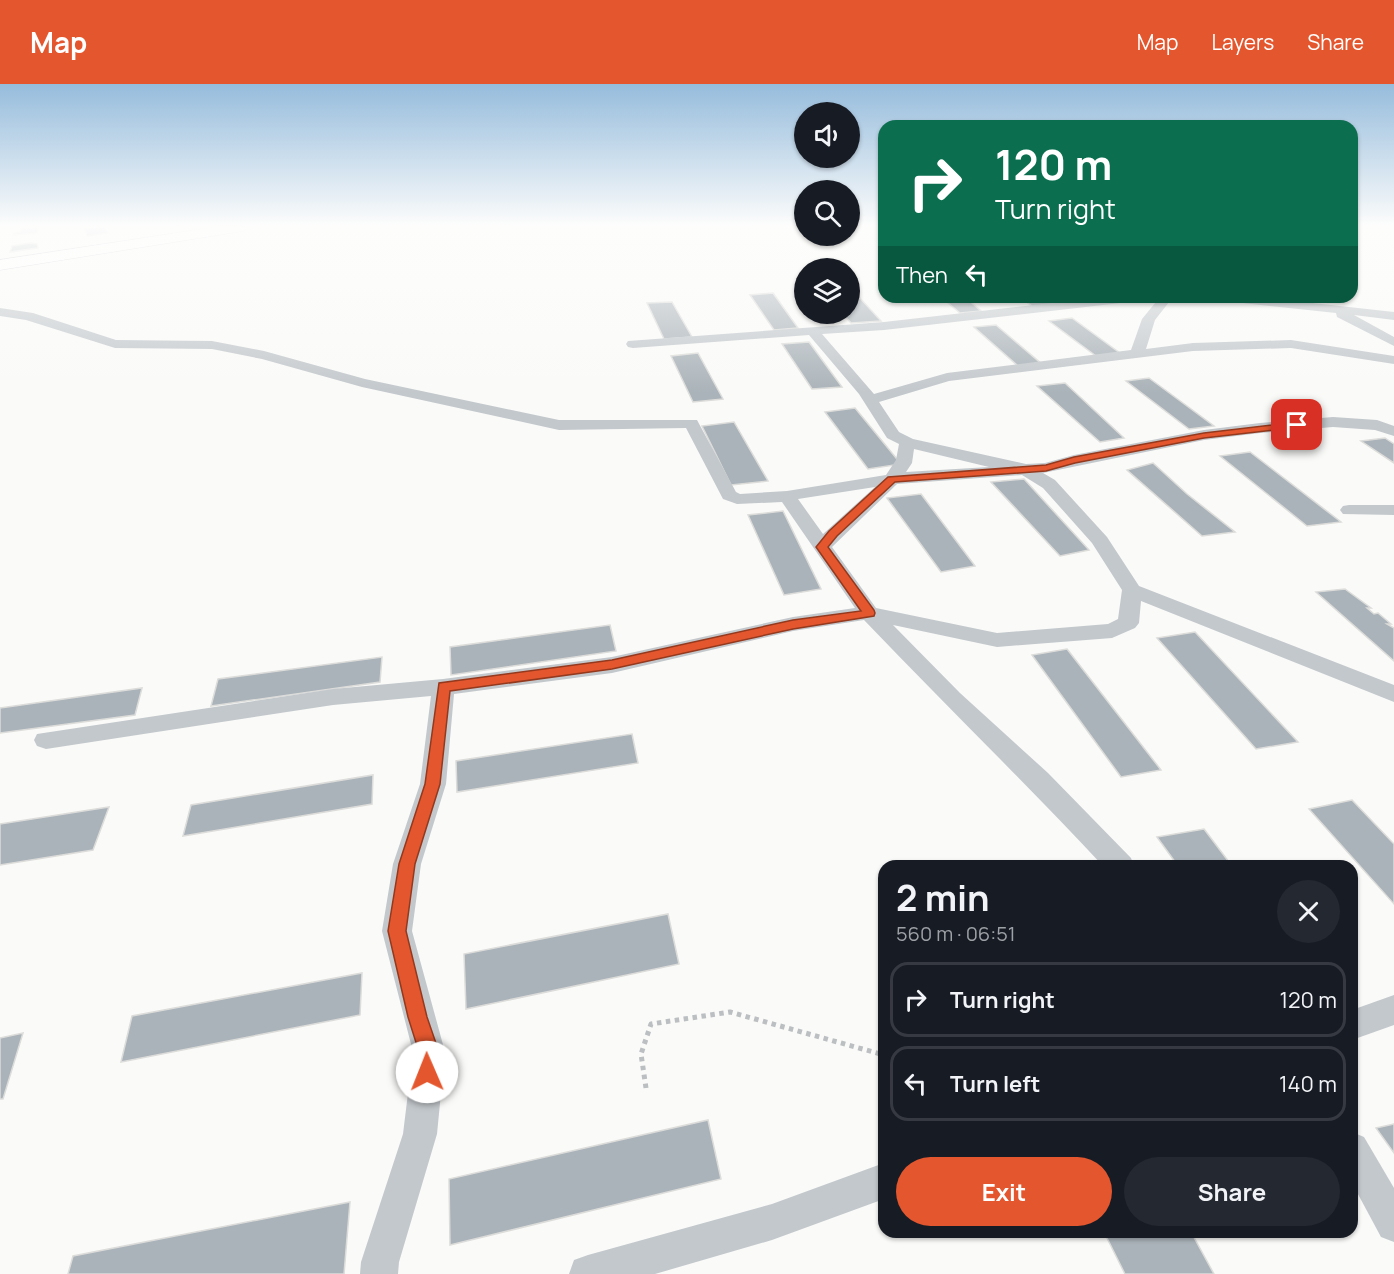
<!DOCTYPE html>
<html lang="en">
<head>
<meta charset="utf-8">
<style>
  :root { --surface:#171b24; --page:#242831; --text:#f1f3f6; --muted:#9ea1a6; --line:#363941; --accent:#e4572e }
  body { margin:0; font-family:Manrope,sans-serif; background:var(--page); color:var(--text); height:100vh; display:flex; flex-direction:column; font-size:22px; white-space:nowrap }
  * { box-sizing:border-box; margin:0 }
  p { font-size:20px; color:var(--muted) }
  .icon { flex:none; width:33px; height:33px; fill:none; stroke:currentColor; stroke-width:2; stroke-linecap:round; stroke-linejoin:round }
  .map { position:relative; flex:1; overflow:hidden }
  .details { position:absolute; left:878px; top:776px; width:480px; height:378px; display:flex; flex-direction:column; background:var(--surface); border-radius:18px; box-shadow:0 2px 4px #0004 }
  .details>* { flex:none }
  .hud { position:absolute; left:878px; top:36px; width:480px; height:183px; border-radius:18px; box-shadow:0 2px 4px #0004; background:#0b6e4f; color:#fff; overflow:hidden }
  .fabs { position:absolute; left:794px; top:18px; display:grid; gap:12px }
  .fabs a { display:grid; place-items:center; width:66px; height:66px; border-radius:50%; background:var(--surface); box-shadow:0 2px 4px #0004; font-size:30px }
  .pin { position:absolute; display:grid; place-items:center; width:51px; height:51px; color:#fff; margin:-26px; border-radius:12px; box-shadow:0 3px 9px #0006 }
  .me { position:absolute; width:66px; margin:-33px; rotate:359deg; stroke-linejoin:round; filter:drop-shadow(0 0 4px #0008) }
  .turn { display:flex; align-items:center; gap:21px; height:126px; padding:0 18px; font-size:27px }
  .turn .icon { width:78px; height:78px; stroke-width:2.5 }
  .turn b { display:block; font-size:42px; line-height:51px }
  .then { display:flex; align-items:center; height:57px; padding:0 18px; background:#0003; gap:12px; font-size:22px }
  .round { display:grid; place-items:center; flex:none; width:63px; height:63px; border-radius:32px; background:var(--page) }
  .overview { display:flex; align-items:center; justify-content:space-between; height:102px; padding:0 18px }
  h1 { font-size:36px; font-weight:700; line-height:45px }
  .action { display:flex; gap:12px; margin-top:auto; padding:12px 18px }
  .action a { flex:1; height:69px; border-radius:36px; background:var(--accent); color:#fff; font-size:24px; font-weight:700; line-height:69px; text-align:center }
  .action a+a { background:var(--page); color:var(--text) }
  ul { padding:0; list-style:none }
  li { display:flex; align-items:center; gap:18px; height:75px; margin:0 12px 9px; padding:0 6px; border:3px solid var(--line); border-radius:18px }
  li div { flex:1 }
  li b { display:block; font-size:22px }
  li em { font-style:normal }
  header { display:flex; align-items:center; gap:36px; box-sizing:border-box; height:84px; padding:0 30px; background:var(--accent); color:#fff }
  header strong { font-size:28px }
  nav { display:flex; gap:33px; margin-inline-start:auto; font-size:21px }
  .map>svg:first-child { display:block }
  .building { fill:#aab3b9; stroke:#dcdcda; stroke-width:1.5 }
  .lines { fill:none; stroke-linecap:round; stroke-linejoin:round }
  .secondary-casing { stroke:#b3babf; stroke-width:1 }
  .path { stroke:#bbbfc2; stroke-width:5; stroke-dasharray:4.5 4.5; stroke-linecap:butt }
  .minor { fill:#c3c8cc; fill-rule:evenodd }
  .secondary { fill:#fff; fill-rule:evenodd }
  .route { fill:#e4572e; stroke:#94391e; stroke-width:1.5 }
</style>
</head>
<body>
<header>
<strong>Map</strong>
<nav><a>Map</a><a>Layers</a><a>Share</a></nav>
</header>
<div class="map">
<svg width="1394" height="1190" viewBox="0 0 1394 1190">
  <rect width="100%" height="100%" fill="#fafaf8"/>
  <g class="building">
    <polygon points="39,143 37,149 13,151 14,149 20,148 22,144"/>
    <polygon points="93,143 105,143 108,149 87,152 84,144"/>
    <polygon points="30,159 37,160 38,164 10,168 12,162"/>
    <polygon points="849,202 881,237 851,239 843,230 849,230"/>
    <polygon points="773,209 798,244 774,246 750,211"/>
    <polygon points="941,213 965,213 981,227 960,229"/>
    <polygon points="1020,213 1047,213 1057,220 1033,223"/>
    <polygon points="672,218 692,253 664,255 647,219"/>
    <polygon points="1072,234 1124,272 1100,275 1049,237"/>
    <polygon points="996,241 1043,281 1019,283 974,243"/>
    <polygon points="809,258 842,303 812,305 782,260"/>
    <polygon points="698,269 723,315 693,318 671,272"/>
    <polygon points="1149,294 1214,342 1189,345 1126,297"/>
    <polygon points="1065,299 1124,354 1100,358 1037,302"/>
    <polygon points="855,324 901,380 868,385 825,328"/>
    <polygon points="734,338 768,397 731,401 702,342"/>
    <polygon points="1385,354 1394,360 1394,379 1361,357"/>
    <polygon points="1250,368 1341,438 1307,442 1220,372"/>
    <polygon points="1153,379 1187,410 1235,448 1202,452 1127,386"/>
    <polygon points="1024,395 1089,466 1060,472 991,398"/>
    <polygon points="921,410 975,482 941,488 887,414"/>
    <polygon points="783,427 821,505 784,511 748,431"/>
    <polygon points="1345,505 1371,524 1367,524 1374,530 1378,529 1391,540 1387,540 1394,544 1394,577 1316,508"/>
    <polygon points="610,541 616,567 451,591 450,563"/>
    <polygon points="1195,548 1298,658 1256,665 1157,554"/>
    <polygon points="1067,565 1161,686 1121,693 1032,571"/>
    <polygon points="382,573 380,598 211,622 218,595"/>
    <polygon points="142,604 135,631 0,649 0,624"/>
    <polygon points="632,650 638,679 457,708 456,677"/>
    <polygon points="373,691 372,720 183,752 191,721"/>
    <polygon points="1352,716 1394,760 1394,820 1309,725"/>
    <polygon points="109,723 93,766 0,781 0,740"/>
    <polygon points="1204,745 1232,782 1178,782 1157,753"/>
    <polygon points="668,830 679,880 466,925 464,870"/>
    <polygon points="362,889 360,931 121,978 132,932"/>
    <polygon points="23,949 3,1015 0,1015 0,954"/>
    <polygon points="708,1036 721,1095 450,1161 449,1095"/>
    <polygon points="1394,1040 1394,1069 1376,1044"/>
    <polygon points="350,1118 344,1190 68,1190 73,1172"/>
    <polygon points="1104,1148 1191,1148 1214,1190 1125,1190"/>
  </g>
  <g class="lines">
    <g class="secondary-casing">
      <polygon id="secondary" points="216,143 250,143 243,147 0,186 0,176"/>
    </g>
    <polyline class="path" points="646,1004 641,970 651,940 730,928 884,971"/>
    <g class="minor">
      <path d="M1105 213H1144L1138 217 884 246 822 250 874 310 947 289 1131 266 1142 235 1160 213H1173L1155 236 1146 265 1193 259 1291 256 1394 272V280L1291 264 1193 267 949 297 879 318 899 348 913 355 1026 380 1045 379 1074 371 1204 346 1260 339 1333 333 1377 336 1394 342V352L1375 346 1333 343 1260 349 1204 356 1043 389 1055 396 1107 453 1139 502 1394 601V618L1141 517 1139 539 1135 544 1112 554 997 563 893 541 960 609 1048 689 1131 774 1134 782H1103C1025 698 943 619 864 536L793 547 612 589 454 610 446 700 421 780 412 847 445 968 437 1050 399 1178 398 1190H360L361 1178 403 1050 413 968 382 847 393 780 420 700 431 612 333 621 46 665 37 662 34 656 37 650 333 605 443 595 612 573 793 533 855 524 782 418 737 420 723 415 686 344 559 346 362 303 262 275 212 265 115 264 26 236 0 232V224L33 229 116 256 212 257 264 267 365 295 559 336H697L736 408 740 410 787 407 886 391 896 376 899 360 887 354 859 310 809 251 633 264 628 263 626 260 628 257 884 238ZM914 365 989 383 906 388 912 379ZM1022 391 1043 404 1092 459 1122 506 1118 535 1108 540 997 549 876 524 832 463 897 400ZM875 403 823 450 798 415Z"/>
      <polygon points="1218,213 1258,213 1394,228 1394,236 1354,231 1394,253 1394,262 1337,233 1336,229 1224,217"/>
      <polygon points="1349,421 1394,421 1394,431 1343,430 1340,426 1343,422"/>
      <polygon points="1394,911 1394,941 1352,956 1352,926"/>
      <polygon points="1352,1048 1364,1053 1394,1104 1394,1158 1381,1153 1352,1099"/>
      <polygon points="884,1079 884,1115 772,1156 655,1190 569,1190 574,1176 588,1171 772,1120"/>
    </g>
    <use href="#secondary" class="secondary"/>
  </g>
  <linearGradient id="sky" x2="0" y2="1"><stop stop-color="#96bcdc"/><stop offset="0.46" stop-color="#fdfdfc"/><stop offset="1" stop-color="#fdfdfc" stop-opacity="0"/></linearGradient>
  <rect width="1394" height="309" fill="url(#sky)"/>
  <polygon class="route" points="1297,338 1302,341 1300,343 1204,354 1075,379 1046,387 895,398 837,452 828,463 874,526 875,529 874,532 793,545 612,585 450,607 440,700 415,780 406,847 427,933 439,968 434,995 427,998 420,995 417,988 419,968 408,933 388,847 399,780 425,700 439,599 612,576 793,536 861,527 816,463 829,447 888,393 1046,381 1074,373 1204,349"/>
</svg>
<div class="fabs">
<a><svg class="icon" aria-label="sound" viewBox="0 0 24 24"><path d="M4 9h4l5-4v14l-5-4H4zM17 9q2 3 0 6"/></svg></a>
<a><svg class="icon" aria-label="search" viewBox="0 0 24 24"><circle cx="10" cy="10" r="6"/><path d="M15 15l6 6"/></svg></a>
<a><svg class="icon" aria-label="layers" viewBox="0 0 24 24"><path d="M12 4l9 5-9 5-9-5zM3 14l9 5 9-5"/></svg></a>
</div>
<div class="pin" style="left:1297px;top:341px;background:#d93025"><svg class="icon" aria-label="arrive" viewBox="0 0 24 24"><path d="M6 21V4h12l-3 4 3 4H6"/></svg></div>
<svg class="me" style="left:427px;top:988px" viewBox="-20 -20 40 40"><circle r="19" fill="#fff"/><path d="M0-13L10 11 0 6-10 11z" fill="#e4572e"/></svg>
<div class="hud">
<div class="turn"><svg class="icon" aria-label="right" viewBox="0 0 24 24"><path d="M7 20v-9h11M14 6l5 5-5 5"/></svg><div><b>120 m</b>Turn right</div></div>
<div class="then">Then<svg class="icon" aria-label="left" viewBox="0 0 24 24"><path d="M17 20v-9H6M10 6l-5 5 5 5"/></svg></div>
</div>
<section class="details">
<div class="overview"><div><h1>2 min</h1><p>560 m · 06:51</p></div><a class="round"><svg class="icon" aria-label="close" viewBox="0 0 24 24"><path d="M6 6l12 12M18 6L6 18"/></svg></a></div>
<ul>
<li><svg class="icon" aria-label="right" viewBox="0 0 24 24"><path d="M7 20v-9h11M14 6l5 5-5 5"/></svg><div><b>Turn right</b></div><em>120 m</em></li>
<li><svg class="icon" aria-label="left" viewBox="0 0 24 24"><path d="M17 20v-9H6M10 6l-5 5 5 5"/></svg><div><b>Turn left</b></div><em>140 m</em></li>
</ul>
<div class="action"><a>Exit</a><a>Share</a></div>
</section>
</div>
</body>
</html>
